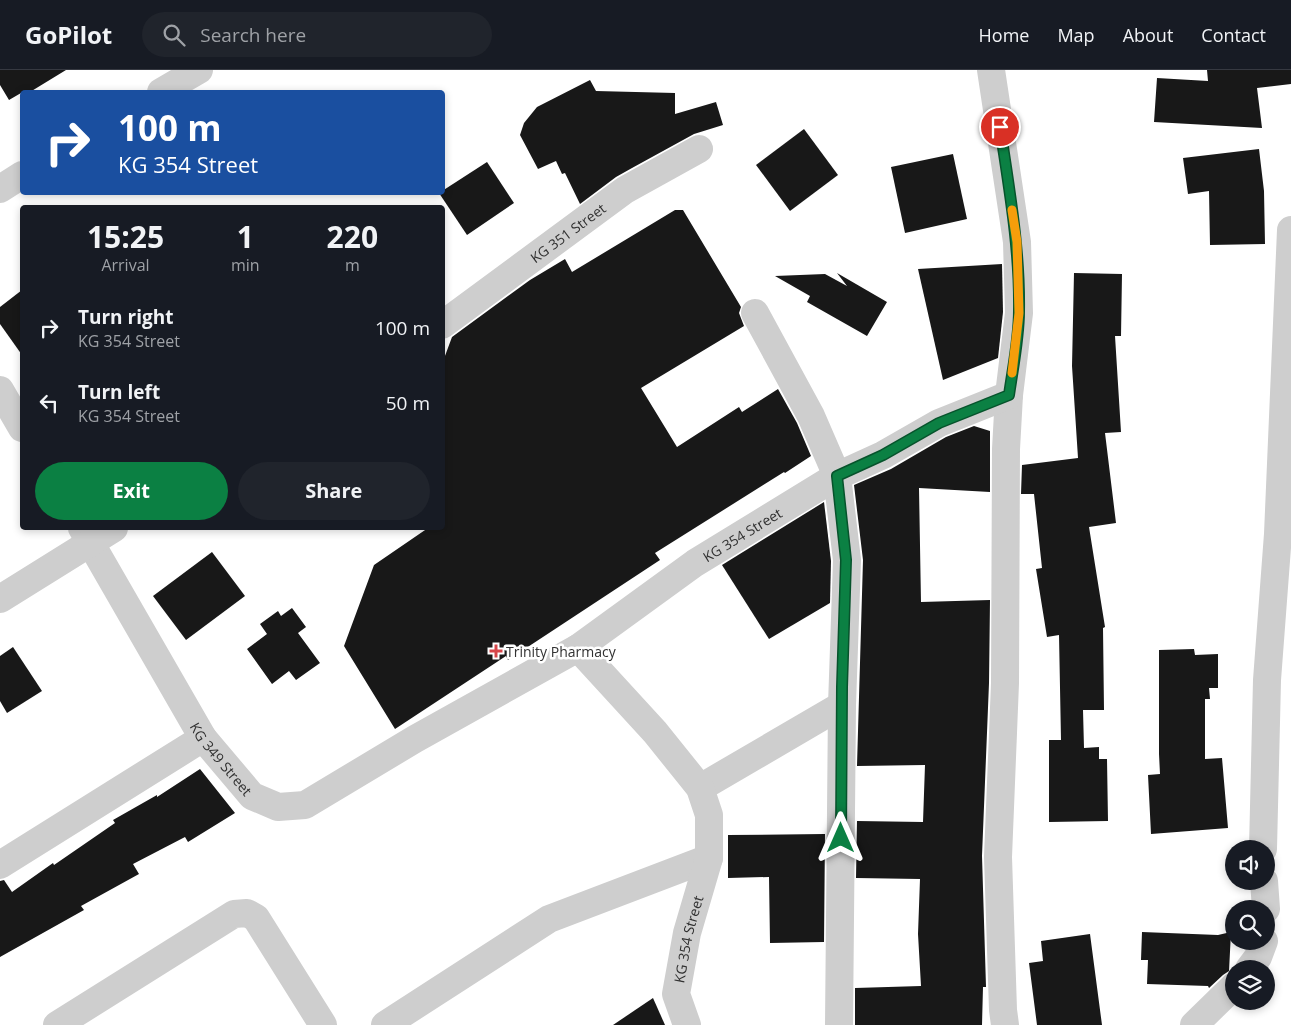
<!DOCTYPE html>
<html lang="en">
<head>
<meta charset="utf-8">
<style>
  :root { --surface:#171b24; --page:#20242c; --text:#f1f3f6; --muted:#9ea1a6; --line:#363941; --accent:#0b8043 }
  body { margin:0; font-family:"Open Sans",sans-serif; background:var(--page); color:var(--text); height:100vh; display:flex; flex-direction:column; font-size:19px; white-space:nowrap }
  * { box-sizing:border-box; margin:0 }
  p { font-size:16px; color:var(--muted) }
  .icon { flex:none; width:28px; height:28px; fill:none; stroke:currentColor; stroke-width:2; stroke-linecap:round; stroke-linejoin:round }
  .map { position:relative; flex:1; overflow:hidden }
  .sheet { position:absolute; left:20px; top:135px; width:425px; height:325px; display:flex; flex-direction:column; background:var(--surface); border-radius:5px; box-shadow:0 2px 8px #0003 }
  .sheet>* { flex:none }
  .top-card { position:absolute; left:20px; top:20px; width:425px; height:105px; border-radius:5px; box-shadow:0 2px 8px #0003; background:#1a4fa0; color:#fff; overflow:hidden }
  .buttons { position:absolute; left:1225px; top:770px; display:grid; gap:10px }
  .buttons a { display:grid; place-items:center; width:50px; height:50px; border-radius:50%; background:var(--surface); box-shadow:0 2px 8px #0003; font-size:25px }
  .pin { position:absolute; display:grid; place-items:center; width:42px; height:42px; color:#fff; margin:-21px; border:2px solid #fff; border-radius:50%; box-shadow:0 1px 5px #0007 }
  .me { position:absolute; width:55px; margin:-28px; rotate:0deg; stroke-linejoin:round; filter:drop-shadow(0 0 4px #0008) }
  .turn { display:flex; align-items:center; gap:18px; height:105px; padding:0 15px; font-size:22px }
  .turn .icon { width:65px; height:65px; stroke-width:2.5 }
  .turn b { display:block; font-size:35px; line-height:42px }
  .eta { display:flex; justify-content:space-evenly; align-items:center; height:85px; text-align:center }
  .eta b { font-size:30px; font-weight:700; line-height:35px }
  .button { display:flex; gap:10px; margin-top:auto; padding:10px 15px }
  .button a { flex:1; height:58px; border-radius:30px; background:var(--accent); color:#fff; font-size:20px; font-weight:700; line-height:58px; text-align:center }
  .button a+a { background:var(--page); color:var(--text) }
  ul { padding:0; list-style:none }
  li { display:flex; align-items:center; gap:15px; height:75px; padding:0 15px }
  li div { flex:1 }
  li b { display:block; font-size:19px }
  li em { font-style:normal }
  header { display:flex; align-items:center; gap:30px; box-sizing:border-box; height:70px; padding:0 25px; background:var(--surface); border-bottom:1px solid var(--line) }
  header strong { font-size:24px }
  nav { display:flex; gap:28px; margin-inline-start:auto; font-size:18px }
  .search { width:350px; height:45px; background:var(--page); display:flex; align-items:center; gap:12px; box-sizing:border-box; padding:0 18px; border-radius:28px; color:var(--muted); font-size:19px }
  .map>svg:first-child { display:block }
  .building { fill:#181818 }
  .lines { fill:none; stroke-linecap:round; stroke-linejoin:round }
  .minor { stroke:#cecece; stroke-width:28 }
  .route-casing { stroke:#07532c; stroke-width:12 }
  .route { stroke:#0b8043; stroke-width:9 }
  .slow { stroke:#f59e0b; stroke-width:9 }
  .poi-dot { fill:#d6464a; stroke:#fff; stroke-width:2 }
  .labels { text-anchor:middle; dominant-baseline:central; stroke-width:5; stroke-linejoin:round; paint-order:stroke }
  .street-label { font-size:14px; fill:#313131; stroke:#fff }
  .poi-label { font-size:14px; fill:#313131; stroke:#fff; text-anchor:start }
</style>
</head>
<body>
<header>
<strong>GoPilot</strong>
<div class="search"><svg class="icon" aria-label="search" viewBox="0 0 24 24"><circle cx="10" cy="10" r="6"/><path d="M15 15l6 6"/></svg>Search here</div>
<nav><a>Home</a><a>Map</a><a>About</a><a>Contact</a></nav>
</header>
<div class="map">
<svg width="1291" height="955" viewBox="0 0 1291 955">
  <rect width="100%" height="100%" fill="#fff"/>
  <g class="building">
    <polygon points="0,0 66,0 30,22 21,23 9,30 0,15"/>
    <polygon points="1207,0 1291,0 1291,14 1257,18 1262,58 1154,52 1157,8 1208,11"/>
    <polygon points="590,10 596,21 675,23 675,44 716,32 723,55 694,64 632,98 616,107 580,134 565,103 562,104 556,91 538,99 520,65 524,53 537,37"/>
    <polygon points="804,59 838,105 790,141 756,95"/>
    <polygon points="1259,79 1264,121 1265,174 1210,175 1209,121 1188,124 1183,88"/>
    <polygon points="953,84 967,149 905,163 891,97"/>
    <polygon points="487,92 514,133 467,165 439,123"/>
    <polygon points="675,140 683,140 741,237 739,243 744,256 641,318 677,377 739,337 742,342 778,319 797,353 811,386 785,403 784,402 655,483 660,490 508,590 506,586 395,659 344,576 374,495 428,458 442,458 442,294 452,267 530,210 565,189 572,202"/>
    <polygon points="1002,194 1003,242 998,288 943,310 918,199"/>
    <polygon points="837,203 887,232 867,266 807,232 810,226 775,206 825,204 847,216"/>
    <polygon points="1074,203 1122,204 1121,266 1115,266 1121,362 1105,363 1116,453 1089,457 1105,557 1103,558 1104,640 1083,640 1084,678 1099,677 1099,689 1107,689 1108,751 1049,752 1049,670 1061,670 1059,565 1047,567 1036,499 1042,498 1034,424 1021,424 1022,395 1078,388 1072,296"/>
    <polygon points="22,220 22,285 0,254 0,237"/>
    <polygon points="974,356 990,361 990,422 919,418 921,532 990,530 989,613 982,786 986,917 983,917 982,955 855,955 855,918 921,916 918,864 920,809 856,808 857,751 923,752 925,695 857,696 863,490 854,415 891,399 946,367"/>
    <polygon points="824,432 831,491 830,533 769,569 722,495"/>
    <polygon points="212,482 245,526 186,570 153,526"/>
    <polygon points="292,538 306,557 298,563 320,593 296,610 289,601 272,614 247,579 267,564 260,554 278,541 281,546"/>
    <polygon points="13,577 42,621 7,643 0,631 0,586"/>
    <polygon points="1194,579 1195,585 1218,584 1218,618 1209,618 1210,629 1205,629 1205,689 1222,688 1228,758 1151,764 1148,705 1160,704 1159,684 1159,580"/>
    <polygon points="200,699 235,743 188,772 185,767 133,794 139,804 81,836 84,840 0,887 0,811 4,810 12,822 53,793 54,795 115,753 113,750 157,725 157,727"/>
    <polygon points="825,764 824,872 770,873 769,807 728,808 728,765"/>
    <polygon points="1142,862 1218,865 1231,862 1229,901 1223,905 1209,918 1208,916 1147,914 1148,890 1141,890"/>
    <polygon points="1090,864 1102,955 1037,955 1029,893 1043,891 1041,871"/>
    <polygon points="653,928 665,955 613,955"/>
  </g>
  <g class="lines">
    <g class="minor">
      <polyline points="991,0 1017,172 1019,243 1009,325 1006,379 1005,613 998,787 1003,940 1005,955"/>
      <polyline points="161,22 199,0"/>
      <polyline points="0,119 22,105"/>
      <polyline points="755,243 811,346 837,406 847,490 842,635 839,955"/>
      <path id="s1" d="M442 255 625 120 699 79"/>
      <polyline points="0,320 22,358"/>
      <path id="s2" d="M82 458 203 668 252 726 278 737 305 735 415 669 578 578"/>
      <polyline points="0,529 114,458"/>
      <polyline points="700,718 842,635"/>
      <polyline points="1263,779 1267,610 1278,464 1291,160"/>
      <polyline points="0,795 203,668"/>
      <polyline points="1264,811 1266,839"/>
      <polyline points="1249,899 1258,887 1264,871"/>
      <polyline points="57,955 234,844 247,843 256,848 323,955"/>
      <polyline points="385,955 549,849 709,788"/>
      <path id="s3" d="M687 955 676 924 687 863 709 788V745L700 718 655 662 578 578 695 493 837 406 883 385 939 353 1009 325"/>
      <polyline points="1194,955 1234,916"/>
    </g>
  </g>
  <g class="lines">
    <g class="route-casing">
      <path id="route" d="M841 768 842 617 846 490 837 406 883 385 939 353 1009 325C1013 297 1019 268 1019 241 1020 179 1009 118 1000 57"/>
    </g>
    <use href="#route" class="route"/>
    <polyline class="slow" points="1012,140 1017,172 1019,243 1012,303"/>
  </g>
  <path class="poi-dot" d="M493.5 573.5h5v5h5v5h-5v5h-5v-5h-5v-5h5z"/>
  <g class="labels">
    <g class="street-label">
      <text stroke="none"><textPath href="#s1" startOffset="156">KG 351 Street</textPath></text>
      <text stroke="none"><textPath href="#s3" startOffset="630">KG 354 Street</textPath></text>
      <text stroke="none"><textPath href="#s2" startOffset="270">KG 349 Street</textPath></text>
      <text stroke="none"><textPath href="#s3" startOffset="89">KG 354 Street</textPath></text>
    </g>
    <g class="poi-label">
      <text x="506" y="581">Trinity Pharmacy</text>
    </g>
  </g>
</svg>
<div class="buttons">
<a><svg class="icon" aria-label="sound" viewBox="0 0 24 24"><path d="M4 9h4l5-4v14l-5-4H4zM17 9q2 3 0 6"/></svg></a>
<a><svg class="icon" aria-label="search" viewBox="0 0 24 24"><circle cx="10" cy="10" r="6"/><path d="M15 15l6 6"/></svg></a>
<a><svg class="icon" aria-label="layers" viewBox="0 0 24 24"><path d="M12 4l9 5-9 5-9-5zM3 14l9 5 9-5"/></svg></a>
</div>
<div class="pin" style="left:1000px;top:57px;background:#d93025"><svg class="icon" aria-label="arrive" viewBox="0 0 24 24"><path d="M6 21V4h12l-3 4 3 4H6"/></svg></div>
<svg class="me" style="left:841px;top:768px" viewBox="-20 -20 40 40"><path d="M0-17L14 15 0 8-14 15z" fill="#0b8043" stroke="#fff" stroke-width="4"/></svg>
<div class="top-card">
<div class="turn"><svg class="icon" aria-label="right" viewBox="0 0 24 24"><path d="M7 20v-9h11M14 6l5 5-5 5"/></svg><div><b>100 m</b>KG 354 Street</div></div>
</div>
<section class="sheet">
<div class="eta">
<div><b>15:25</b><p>Arrival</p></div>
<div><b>1</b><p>min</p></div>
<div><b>220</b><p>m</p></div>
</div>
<ul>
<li><svg class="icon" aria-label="right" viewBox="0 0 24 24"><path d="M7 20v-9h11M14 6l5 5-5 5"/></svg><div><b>Turn right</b><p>KG 354 Street</p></div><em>100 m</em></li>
<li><svg class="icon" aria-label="left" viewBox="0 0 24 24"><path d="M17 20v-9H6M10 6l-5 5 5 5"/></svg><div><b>Turn left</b><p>KG 354 Street</p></div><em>50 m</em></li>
</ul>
<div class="button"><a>Exit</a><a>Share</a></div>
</section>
</div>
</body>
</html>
